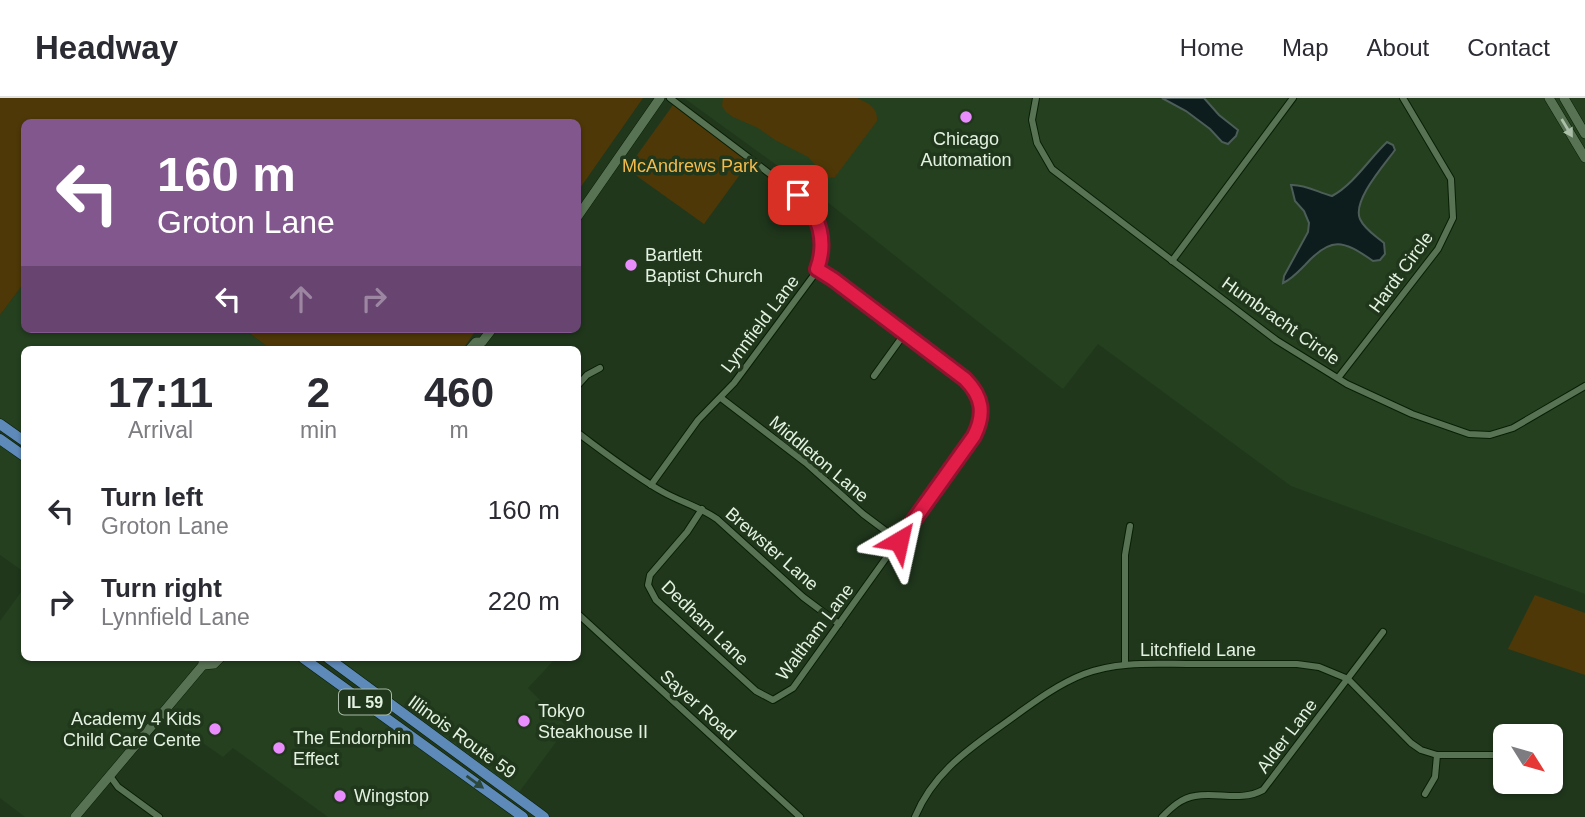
<!DOCTYPE html>
<html lang="en">
<head>
<meta charset="utf-8">
<style>
  :root { --surface:#fff; --page:#f2f2f3; --text:#2b2b33; --muted:#7c7c81; --line:#e1e1e2 }
  body { margin:0; font-family:Helvetica,sans-serif; background:var(--page); color:var(--text); height:100vh; display:flex; flex-direction:column; font-size:26px; white-space:nowrap }
  * { box-sizing:border-box; margin:0 }
  p { font-size:23px; color:var(--muted) }
  .icon { flex:none; width:38px; height:38px; fill:none; stroke:currentColor; stroke-width:2; stroke-linecap:round; stroke-linejoin:round }
  .map { position:relative; flex:1; overflow:hidden }
  .sheet { position:absolute; left:21px; top:248px; width:560px; height:315px; display:flex; flex-direction:column; background:var(--surface); border-radius:10px; box-shadow:0 2px 5px #0004 }
  .sheet>* { flex:none }
  .top-card { position:absolute; left:21px; top:21px; width:560px; height:214px; border-radius:10px; box-shadow:0 2px 5px #0004; background:#81578d; color:#fff; overflow:hidden }
  .needle { width:46px; rotate:127deg }
  .buttons { position:absolute; left:1493px; top:626px; display:grid; gap:14px }
  .buttons a { display:grid; place-items:center; width:70px; height:70px; border-radius:10px; background:var(--surface); box-shadow:0 2px 5px #0004; font-size:35px }
  .pin { position:absolute; display:grid; place-items:center; width:60px; height:60px; color:#fff; margin:-30px; border-radius:14px; box-shadow:0 4px 10px #0006 }
  .me { position:absolute; width:77px; margin:-38px; rotate:36deg; stroke-linejoin:round; filter:drop-shadow(0 0 5px #0008) }
  .turn { display:flex; align-items:center; gap:24px; height:147px; padding:0 21px; font-size:32px }
  .turn .icon { width:91px; height:91px; stroke-width:2.5 }
  .turn b { display:block; font-size:49px; line-height:60px }
  .lanes { display:flex; align-items:center; height:66px; padding:0 21px; background:#0003; justify-content:center; gap:35px; direction:ltr }
  .lanes .off { opacity:.35 }
  .eta { display:flex; justify-content:space-evenly; align-items:center; height:119px; text-align:center }
  .eta b { font-size:42px; font-weight:800; line-height:49px }
  ul { padding:0; list-style:none }
  li { display:flex; align-items:center; gap:21px; height:91px; padding:0 21px }
  li div { flex:1 }
  li b { display:block; font-size:26px }
  li em { font-style:normal }
  header { display:flex; align-items:center; gap:42px; box-sizing:border-box; height:98px; padding:0 35px; background:var(--surface); border-bottom:2px solid var(--line) }
  header strong { font-size:33px }
  nav { display:flex; gap:38px; margin-inline-start:auto; font-size:24px }
  .map>svg:first-child { display:block }
  .built { fill:#24401f }
  .green { fill:#4e3808 }
  .water { fill:#0d1d1e; stroke:#4d5d58; stroke-width:2 }
  .lines { fill:none; stroke-linecap:round; stroke-linejoin:round }
  .street-casing { stroke:#081e05; stroke-width:8 }
  .secondary-casing { stroke:#081e05; stroke-width:10 }
  .primary-casing { stroke:#081e05; stroke-width:11 }
  .street { stroke:#587254; stroke-width:6 }
  .secondary { stroke:#587254; stroke-width:9 }
  .primary { stroke:#5e8aba; stroke-width:10 }
  .oneway { fill:#abbfa9 }
  .oneway2 { fill:#2c483c }
  .route-casing { stroke:#92132f; stroke-width:18 }
  .route { stroke:#e11d48; stroke-width:12 }
  .poi-dot { fill:#ea8dfc; stroke:#20371c; stroke-width:2.5 }
  .labels { text-anchor:middle; dominant-baseline:central; stroke-width:7; stroke-linejoin:round; paint-order:stroke }
  .shield { fill:#20371c; stroke:#a8baa6; stroke-width:2 }
  .shield-label { font-size:16px; font-weight:bold; fill:#e3f2e1 }
  .poi-label { font-size:18px; fill:#e3f2e1; stroke:#20371c; text-anchor:start }
  .park-label { font-size:18px; fill:#f3bb4d; stroke:#20371c }
  .street-label { font-size:18px; fill:#e3f2e1; stroke:#20371c }
</style>
</head>
<body>
<header>
<strong>Headway</strong>
<nav><a>Home</a><a>Map</a><a>About</a><a>Contact</a></nav>
</header>
<div class="map">
<svg width="1585" height="719" viewBox="0 0 1585 719">
  <rect width="100%" height="100%" fill="#20371c"/>
  <g class="built">
    <polygon points="684,0 1585,0 1585,496 1291,388 1098,246 1063,291 826,103"/>
    <polygon points="24,185 24,231 244,231 272,252 24,252 24,339 0,321 0,217"/>
    <polygon points="0,345 24,363 24,474 0,457"/>
    <polygon points="24,490 24,560 207,560 70,719 25,719 0,700 0,523"/>
    <polygon points="214,560 299,560 517,719 328,719 233,650 223,659 164,618"/>
    <polygon points="328,560 556,560 528,590 567,629 517,697"/>
  </g>
  <g class="green">
    <polygon points="0,0 643,0 578,93 578,24 24,24 24,185 0,217"/>
    <path d="M723 0H857C868 5 878 9 877 23L835 79 829 80 825 78 808 59 775 42 758 30 733 19 726 14 722 8Z"/>
    <polygon points="673,7 749,64 704,126 627,71"/>
    <polygon points="244,231 477,231 462,252 272,252"/>
    <polygon points="1535,497 1585,515 1585,577 1508,551"/>
  </g>
  <g class="water">
    <polygon points="1162,0 1204,0 1219,17 1238,32 1236,38 1228,46 1222,44 1210,31 1186,13"/>
    <path d="M1387 44 1393 47 1395 52C1384 67 1352 103 1360 121 1365 132 1376 138 1384 145L1385 156 1380 162 1373 163C1343 142 1331 138 1305 167 1298 174 1292 181 1283 185L1284 178 1308 134 1309 125 1304 113 1295 103 1291 87C1305 86 1319 95 1332 98 1354 86 1369 61 1387 44Z"/>
  </g>
  <g class="lines">
    <g class="street-casing">
      <g id="street">
        <polyline points="1036,0 1032,22 1037,45 1052,71 1276,242 1347,286 1412,316 1469,336 1490,337 1513,330 1585,288"/>
        <polyline points="1172,163 1293,0"/>
        <polyline points="874,278 905,235"/>
        <polyline points="1338,280 1438,151 1453,120 1451,81 1403,0"/>
        <polyline points="578,287 587,277 600,270"/>
        <polyline points="721,300 806,365 863,416 899,443"/>
        <path d="M578 335C605 355 633 377 663 394 681 404 700 409 717 421L803 499 839 526"/>
        <polyline points="651,387 698,322 734,285 814,177 821,157 821,136 815,117 803,101 670,0"/>
        <polyline points="702,411 687,434 650,477 648,487 656,502 756,593 773,602 793,590 977,333 982,308 968,284 833,181 817,171"/>
        <polyline points="578,516 800,719"/>
        <polyline points="1125,565 1125,457 1130,428"/>
        <polyline points="110,678 118,689 159,719"/>
        <polyline points="1425,696 1435,679 1437,657"/>
        <path d="M915 719C932 678 963 655 998 630 1025 611 1053 588 1084 576 1118 563 1154 566 1190 566 1226 566 1262 566 1297 566L1319 569 1348 581 1411 645 1421 652 1437 657H1494L1505 664"/>
        <path d="M1162 719C1171 710 1181 700 1195 698 1218 694 1241 704 1263 692L1383 534"/>
      </g>
    </g>
    <g class="secondary-casing">
      <g id="secondary">
        <polyline points="1549,0 1585,60"/>
        <polyline points="1564,0 1585,36"/>
        <polyline points="578,118 660,0"/>
        <polyline points="469,252 476,244 482,244 492,231"/>
        <polyline points="203,567 214,566 220,560"/>
        <polyline points="75,719 203,567 203,560"/>
      </g>
    </g>
    <g class="primary-casing">
      <g id="primary">
        <polyline points="0,326 24,343"/>
        <polyline points="0,341 24,358"/>
        <polyline points="303,560 523,719"/>
        <polyline points="328,560 544,719"/>
      </g>
    </g>
    <use href="#street" class="street"/>
    <use href="#secondary" class="secondary"/>
    <use href="#primary" class="primary"/>
  </g>
  <defs><path id="oneway-solid" d="M-6-.8H1V-3.2L6.5 0L1 3.2V.8H-6Z" transform="scale(1.75)"/></defs>
  <use class="oneway" href="#oneway-solid" transform="translate(1567 30) rotate(59)"/>
  <use class="oneway2" href="#oneway-solid" transform="translate(475 684) rotate(36)"/>
  <g class="lines">
    <g class="route-casing">
      <path id="route" d="M798 97C820 116 827 144 817 171L833 181 965 281C983 299 985 316 974 338L899 443"/>
    </g>
    <use href="#route" class="route"/>
  </g>
  <g class="poi-dot">
    <circle cx="966" cy="19" r="7"/>
    <circle cx="631" cy="167" r="7"/>
    <circle cx="524" cy="623" r="7"/>
    <circle cx="215" cy="631" r="7"/>
    <circle cx="279" cy="650" r="7"/>
    <circle cx="340" cy="698" r="7"/>
  </g>
  <g class="labels">
    <rect class="shield" x="339" y="591.5" width="52" height="25" rx="5"/>
    <g class="shield-label">
      <text x="365" y="604">IL 59</text>
    </g>
    <g class="poi-label">
      <text x="966" y="41" text-anchor="middle">Chicago<tspan x="966" dy="21">Automation</tspan></text>
      <text x="645" y="157">Bartlett<tspan x="645" dy="21">Baptist Church</tspan></text>
      <text x="538" y="613">Tokyo<tspan x="538" dy="21">Steakhouse II</tspan></text>
      <text x="201" y="621" text-anchor="end">Academy 4 Kids<tspan x="201" dy="21">Child Care Cente</tspan></text>
      <text x="293" y="640">The Endorphin<tspan x="293" dy="21">Effect</tspan></text>
      <text x="354" y="698">Wingstop</text>
    </g>
    <g class="park-label">
      <text x="690" y="68">McAndrews Park</text>
    </g>
    <g class="street-label">
      <text transform="translate(1401 174) rotate(-54)">Hardt Circle</text>
      <text transform="translate(1281 223) rotate(35)">Humbracht Circle</text>
      <text transform="translate(760 226) rotate(-53)">Lynnfield Lane</text>
      <text transform="translate(819 361) rotate(40)">Middleton Lane</text>
      <text transform="translate(772 451) rotate(41)">Brewster Lane</text>
      <text transform="translate(705 525) rotate(44)">Dedham Lane</text>
      <text transform="translate(815 534) rotate(-53)">Waltham Lane</text>
      <text x="1198" y="552">Litchfield Lane</text>
      <text transform="translate(698 607) rotate(42)">Sayer Road</text>
      <text transform="translate(1287 638) rotate(-53)">Alder Lane</text>
      <text transform="translate(462 639) rotate(36)">Illinois Route 59</text>
    </g>
  </g>
</svg>
<div class="buttons">
<a><svg class="needle" viewBox="-14 -14 28 28"><path d="M0-13l5 13h-10z" fill="#e53935"/><path d="M0 13l5-13h-10z" fill="#7c7c81"/></svg></a>
</div>
<div class="pin" style="left:798px;top:97px;background:#d93025"><svg class="icon" aria-label="arrive" viewBox="0 0 24 24"><path d="M6 21V4h12l-3 4 3 4H6"/></svg></div>
<svg class="me" style="left:899px;top:443px" viewBox="-20 -20 40 40"><path d="M0-17L14 15 0 8-14 15z" fill="#e11d48" stroke="#fff" stroke-width="4"/></svg>
<div class="top-card">
<div class="turn"><svg class="icon" aria-label="left" viewBox="0 0 24 24"><path d="M17 20v-9H6M10 6l-5 5 5 5"/></svg><div><b>160 m</b>Groton Lane</div></div>
<div class="lanes"><svg class="icon" aria-label="left" viewBox="0 0 24 24"><path d="M17 20v-9H6M10 6l-5 5 5 5"/></svg><svg class="icon off" aria-label="ahead" viewBox="0 0 24 24"><path d="M12 20V5M6 11l6-6 6 6"/></svg><svg class="icon off" aria-label="right" viewBox="0 0 24 24"><path d="M7 20v-9h11M14 6l5 5-5 5"/></svg></div>
</div>
<section class="sheet">
<div class="eta">
<div><b>17:11</b><p>Arrival</p></div>
<div><b>2</b><p>min</p></div>
<div><b>460</b><p>m</p></div>
</div>
<ul>
<li><svg class="icon" aria-label="left" viewBox="0 0 24 24"><path d="M17 20v-9H6M10 6l-5 5 5 5"/></svg><div><b>Turn left</b><p>Groton Lane</p></div><em>160 m</em></li>
<li><svg class="icon" aria-label="right" viewBox="0 0 24 24"><path d="M7 20v-9h11M14 6l5 5-5 5"/></svg><div><b>Turn right</b><p>Lynnfield Lane</p></div><em>220 m</em></li>
</ul>
</section>
</div>
</body>
</html>
